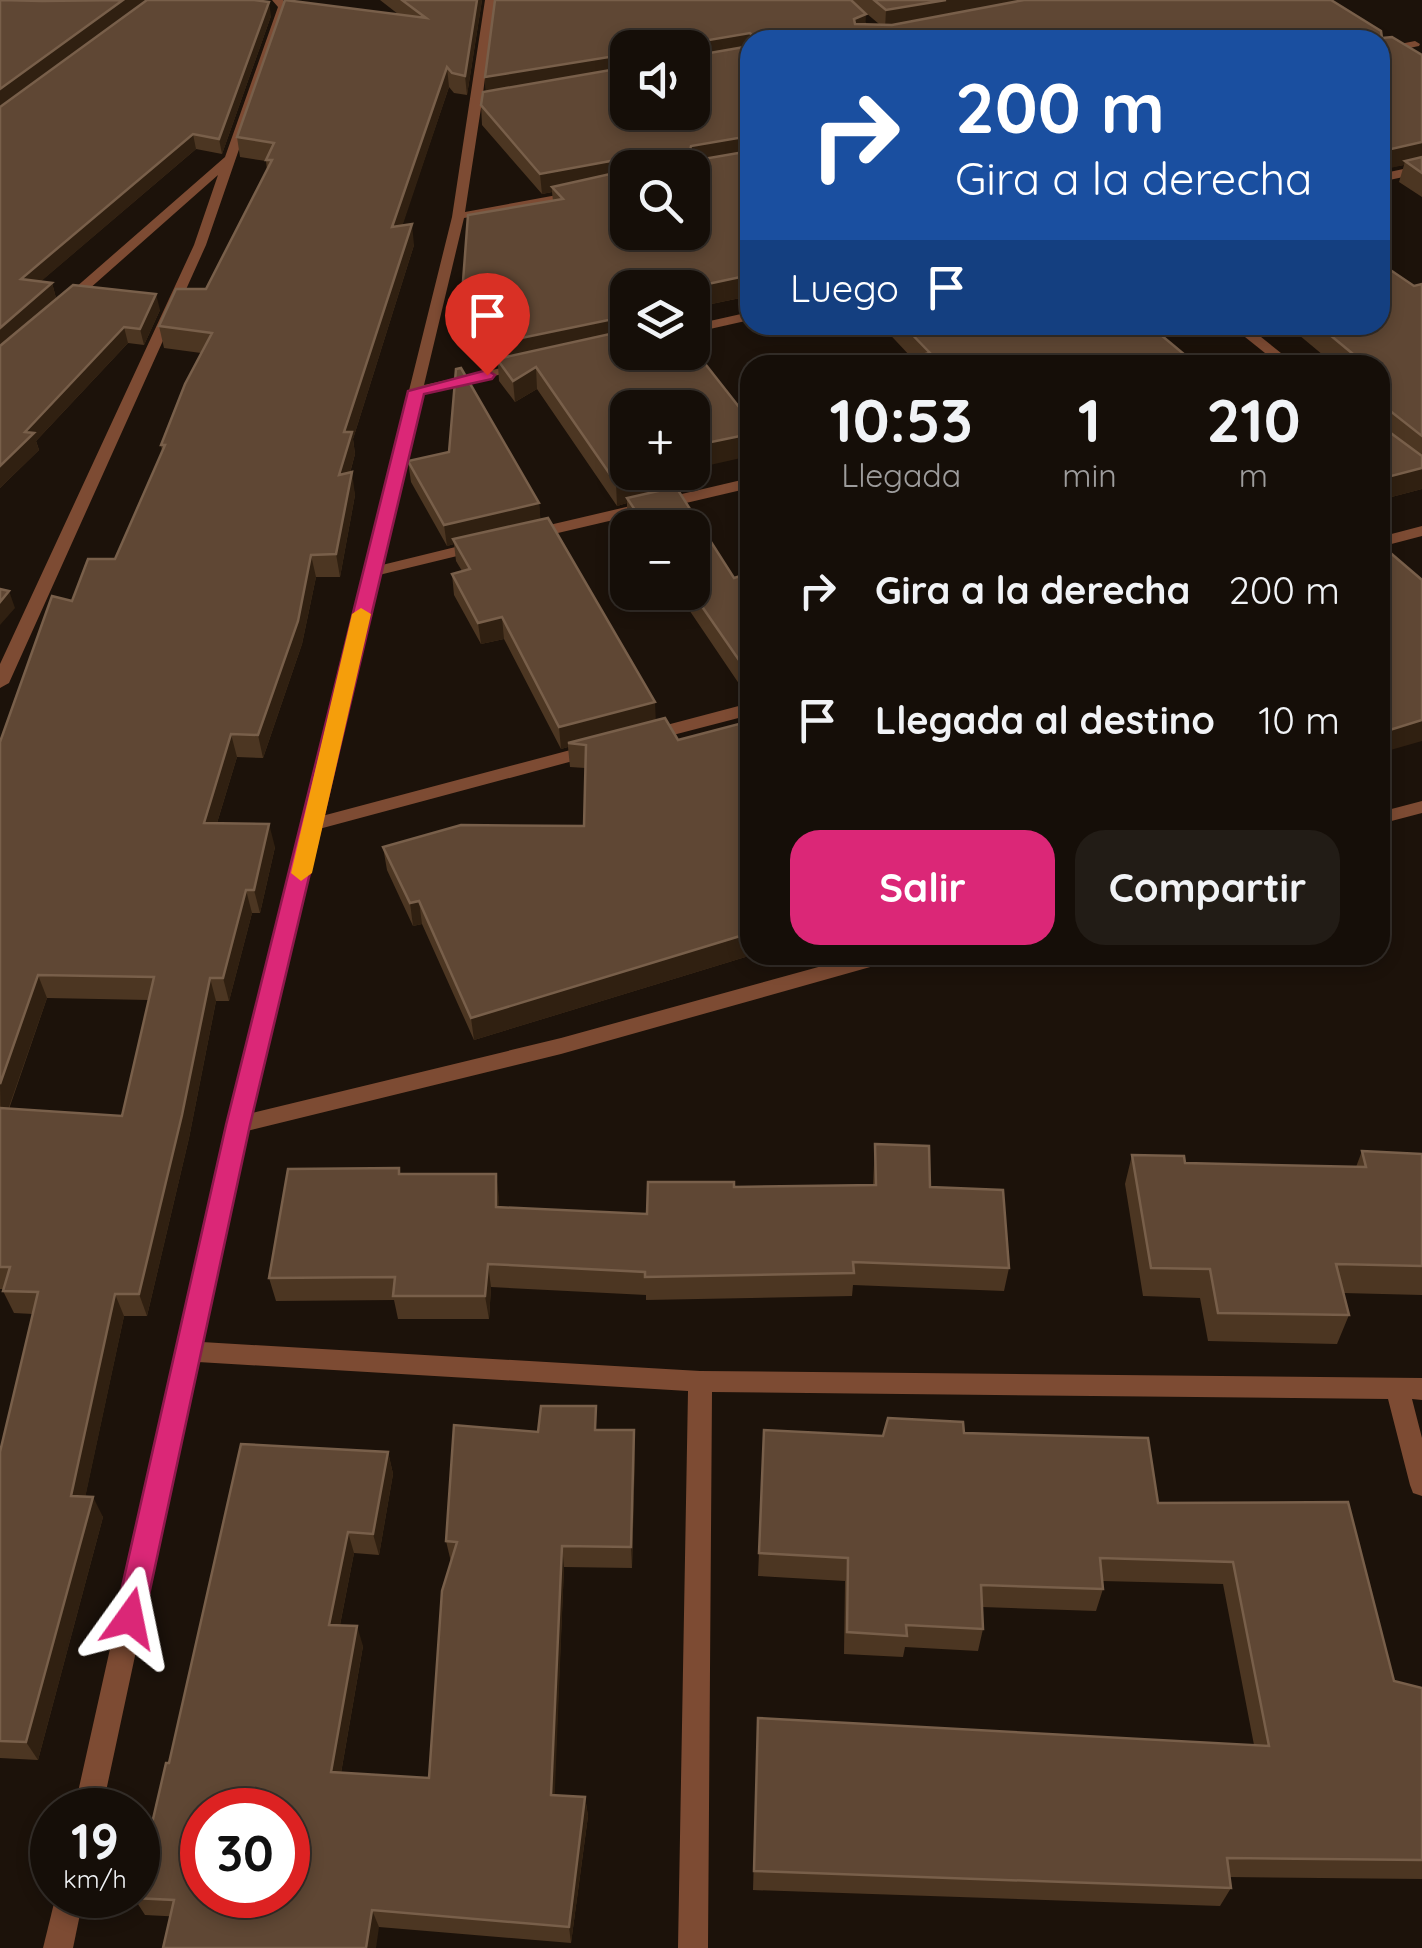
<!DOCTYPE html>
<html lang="es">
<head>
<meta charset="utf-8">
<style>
  :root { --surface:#150e08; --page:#221c16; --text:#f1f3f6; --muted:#9d9c9c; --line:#342e29; --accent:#db2777 }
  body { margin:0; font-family:Quicksand,sans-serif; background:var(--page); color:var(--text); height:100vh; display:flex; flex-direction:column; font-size:38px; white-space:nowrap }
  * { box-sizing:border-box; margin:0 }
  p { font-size:32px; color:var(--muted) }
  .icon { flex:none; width:55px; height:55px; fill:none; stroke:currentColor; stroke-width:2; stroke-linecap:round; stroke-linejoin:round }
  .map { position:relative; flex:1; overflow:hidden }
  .drawer { position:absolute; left:740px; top:355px; width:650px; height:610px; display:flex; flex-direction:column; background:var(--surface); border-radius:30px; box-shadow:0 5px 15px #0003,0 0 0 2px var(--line) }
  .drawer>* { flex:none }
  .banner { position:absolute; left:740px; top:30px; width:650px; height:305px; border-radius:30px; box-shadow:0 5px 15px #0003,0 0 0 2px var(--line); background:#1a4fa0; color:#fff; overflow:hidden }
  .controls { position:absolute; left:610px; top:30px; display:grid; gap:20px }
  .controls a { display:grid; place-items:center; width:100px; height:100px; border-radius:20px; background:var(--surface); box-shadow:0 5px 15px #0003,0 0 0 2px var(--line); font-size:50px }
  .speed { position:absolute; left:30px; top:1788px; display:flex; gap:20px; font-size:50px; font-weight:700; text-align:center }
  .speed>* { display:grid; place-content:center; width:130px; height:130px; border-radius:50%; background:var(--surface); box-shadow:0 5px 15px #0003,0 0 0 2px var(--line); line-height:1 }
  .speed small { font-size:25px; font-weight:400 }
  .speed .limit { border:15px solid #d22; background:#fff; color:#111 }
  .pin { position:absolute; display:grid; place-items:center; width:85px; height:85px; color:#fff; margin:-102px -42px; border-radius:50% 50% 50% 0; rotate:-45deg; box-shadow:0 0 10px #0007 }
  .pin .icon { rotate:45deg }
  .me { position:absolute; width:110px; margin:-55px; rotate:12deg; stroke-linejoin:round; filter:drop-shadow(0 0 8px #0008) }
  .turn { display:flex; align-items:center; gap:35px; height:210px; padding:0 50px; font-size:45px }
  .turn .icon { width:130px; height:130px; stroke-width:2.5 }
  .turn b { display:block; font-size:70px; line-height:85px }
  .then { display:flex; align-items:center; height:95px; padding:0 50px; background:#0003; gap:20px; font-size:38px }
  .eta { display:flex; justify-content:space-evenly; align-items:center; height:170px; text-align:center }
  .eta b { font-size:60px; font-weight:700; line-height:70px }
  .primary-button { display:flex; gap:20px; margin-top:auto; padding:20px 50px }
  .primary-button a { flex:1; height:115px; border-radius:30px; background:var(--accent); color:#fff; font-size:40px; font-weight:700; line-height:115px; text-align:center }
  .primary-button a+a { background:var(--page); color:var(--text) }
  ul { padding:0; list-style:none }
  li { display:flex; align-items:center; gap:30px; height:130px; padding:0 50px }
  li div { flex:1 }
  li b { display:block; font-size:38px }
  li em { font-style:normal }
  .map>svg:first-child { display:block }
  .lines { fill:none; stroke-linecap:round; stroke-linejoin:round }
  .minor { fill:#7d4b33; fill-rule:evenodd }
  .wall { fill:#4c3622; fill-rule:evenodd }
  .shaded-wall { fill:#302011 }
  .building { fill:#5f4734; stroke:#785f4a; stroke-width:2.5; fill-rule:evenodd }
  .route { fill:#db2777; stroke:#8e194d; stroke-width:2.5 }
  .slow { fill:#f59e0b }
</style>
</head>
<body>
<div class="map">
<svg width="1422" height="1948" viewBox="0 0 1422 1948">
  <rect width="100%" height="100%" fill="#1c120a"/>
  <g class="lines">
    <g class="minor">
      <polygon points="272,0 283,0 288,7 206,245 9,683 0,688 0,664 194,245 218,175 71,305 59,302 225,157 278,7"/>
      <polygon points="485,0 495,0 482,101 507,97 513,100 481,108 465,212 628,182 628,190 464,218 424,385 523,363 530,367 422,394 382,565 480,541 488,546 486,549 379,575 322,816 593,744 602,750 599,754 319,829 252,1113 561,1038 862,955 898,955 888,962 561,1054 247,1131 202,1342 700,1371 1422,1378 1422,1400 1412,1399 1422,1438 1422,1496 1413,1493 1410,1485 1388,1399 712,1392 708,1948 678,1948 688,1391 198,1362 102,1810 74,1810 227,1125 452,217"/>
      <polygon points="1415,41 1420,44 1419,46 1380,54 1380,48"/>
      <polygon points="1422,165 1422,173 1380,182 1380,174"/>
      <polygon points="750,312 750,320 692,333 692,325"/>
      <polygon points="1230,325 1246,325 1296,365 1248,365 1270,357"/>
      <polygon points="750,478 750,488 528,540 520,535 528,530"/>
      <polygon points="1422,526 1422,536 1380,547 1380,537"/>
      <polygon points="750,703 750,715 646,742 637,736 640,732"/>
      <polygon points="1422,801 1422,813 1380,824 1380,812"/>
      <polygon points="56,1895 84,1895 73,1948 43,1948"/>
    </g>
  </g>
  <g class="wall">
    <path d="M380 0H482L467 95 454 93 449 87 402 225 414 245 353 439 355 454 350 473 355 495 340 577H316L302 644 263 758 237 757 217 823 275 847 260 913H252L229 1001H216L189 1138 147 1316H124L85 1497 103 1517 38 1760 0 1758V1452L33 1314 14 1313 3 1291 4 1289H0V742L72 601 115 559 162 451 161 445 201 353 164 348 159 326 206 289 267 170 266 161 240 157 237 137 398 14ZM47 998 149 1000 122 1116 9 1109Z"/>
    <path d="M495 0H1331L1382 38 1422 55V197L1399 182 1404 165 1380 169V40H750V296L692 308V288H628V472H675L666 474V489L734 578 750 573V700L677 592H692V528H632L627 521V503L617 506 537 389 515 402 499 381 498 365 489 367 463 330 461 308 553 201 552 192 542 194 482 125 481 105 486 92 485 77ZM859 7 879 24H866ZM628 48 692 112H628ZM628 168H692L628 232Z"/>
    <polygon points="271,16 222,154 196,149 41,281 52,283 56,298 36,317 160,310 144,345 128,343 36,441 39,450 0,488 0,107"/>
    <polygon points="1422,284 1422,489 1380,500 1380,365 1329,360 1287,325 1380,325 1414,286"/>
    <polygon points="881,325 1149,325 1197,365 883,365 911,357"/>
    <polygon points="408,461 539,503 540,519 656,721 678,740 750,955 752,955 474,1040 422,924 413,926 387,870 383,847 584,826 585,768 570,767 568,747 561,749 504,639 481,644 454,595 452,574 462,571 456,561 454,544 447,546 411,482"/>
    <polygon points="875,1144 930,1187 1009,1268 1004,1291 853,1285 852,1296 646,1300 646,1295 491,1287 489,1319 398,1319 394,1300 276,1301 269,1278 401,1174 499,1197 499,1207 647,1214 734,1187 873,1185"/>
    <polygon points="1362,1151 1422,1154 1422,1295 1343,1293 1349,1315 1337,1344 1208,1341 1200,1298 1143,1296 1125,1184 1132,1155 1185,1163 1356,1167"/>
    <polygon points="598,1430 634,1430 635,1452 632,1568 564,1567 554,1795 585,1797 588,1816 571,1943 379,1927 145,1915 134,1898 169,1763 388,1452 393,1474 379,1555 354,1553 340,1625 363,1646 341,1773 429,1778 451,1562 446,1541 538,1432"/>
    <polygon points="764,1430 883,1436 964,1433 1158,1503 1394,1681 1422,1688 1422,1879 1229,1877 1231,1888 1220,1906 753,1890 758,1718 1254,1745 1223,1584 1102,1581 1103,1589 1096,1611 982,1607 983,1629 978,1651 905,1647 903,1657 844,1654 845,1581 758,1576"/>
  </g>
  <g class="shaded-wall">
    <polygon points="123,0 145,0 0,106 0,89"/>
    <polygon points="477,0 482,0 467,95 465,76"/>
    <polygon points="946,0 1055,0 885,29 886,10"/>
    <polygon points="269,2 271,16 222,154 219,139"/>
    <polygon points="866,14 865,33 853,38 854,19"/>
    <polygon points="750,33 749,52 692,62 692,48 690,48 691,43"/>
    <polygon points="627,54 627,73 486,96 485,77"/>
    <polygon points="447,67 449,87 395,248 392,227"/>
    <polygon points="193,134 196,149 25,295 21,279"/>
    <polygon points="750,136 749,156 691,168 688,158 691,146"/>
    <polygon points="1422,142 1422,158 1405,161 1404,165 1381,170 1387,150"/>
    <polygon points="627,158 627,178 552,187 552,192 542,194 540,174"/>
    <polygon points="412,224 414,245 353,439 355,454 343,498 339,475 344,432"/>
    <polygon points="750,275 750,296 692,308 692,288"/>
    <polygon points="52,283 56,298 0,349 0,328"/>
    <polygon points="156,294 160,310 144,345 140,329"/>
    <polygon points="628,316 628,338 497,359 498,365 489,367 487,345"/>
    <polygon points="124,327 128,343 36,441 39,450 0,488 0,466 25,432"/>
    <polygon points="536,367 537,389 515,402 513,381"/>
    <polygon points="750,434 750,456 692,469 692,446"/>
    <polygon points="1422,468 1422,489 1380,500 1380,479"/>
    <polygon points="352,472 355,495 340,577 336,554"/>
    <polygon points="655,472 675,472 666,474 666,494 627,498 627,503 617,506 616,483"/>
    <polygon points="539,503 541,524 453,539 454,544 447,546 444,525"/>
    <polygon points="311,555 316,577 302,644 263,758 258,735"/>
    <polygon points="9,591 15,608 0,625 0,602"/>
    <polygon points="502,617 504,639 481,644 478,623"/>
    <polygon points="655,702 656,724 568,743 568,747 561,749 559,727"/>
    <polygon points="1422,720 1422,741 1380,753 1380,733"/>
    <polygon points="231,734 237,757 210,846 204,823"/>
    <polygon points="269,824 275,847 260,913 254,890"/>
    <polygon points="246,890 252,913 229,1001 223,978"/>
    <polygon points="419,901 422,924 413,926 410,903"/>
    <polygon points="750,933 750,955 752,955 474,1040 471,1018"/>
    <polygon points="38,975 47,998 1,1130 0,1084"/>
    <polygon points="210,978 216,1001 189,1138 147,1316 139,1294"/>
    <polygon points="496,1174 499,1197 499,1230 496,1207"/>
    <polygon points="488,1264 491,1287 489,1319 485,1296"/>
    <polygon points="115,1294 124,1316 81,1517 71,1496"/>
    <polygon points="634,1430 635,1452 632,1568 631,1547"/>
    <polygon points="388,1452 393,1474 379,1555 373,1534"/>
    <polygon points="93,1497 103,1517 38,1760 26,1742"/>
    <polygon points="348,1532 354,1553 336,1645 329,1625"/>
    <polygon points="562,1546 564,1567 554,1813 551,1795"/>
    <polygon points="357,1626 363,1646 338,1790 331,1772"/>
    <polygon points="585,1797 588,1816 571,1943 569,1927"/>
    <polygon points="372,1910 379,1927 376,1948 366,1948"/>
  </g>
  <g class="building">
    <polygon points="0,0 42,1 123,0 0,89"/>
    <polygon points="147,0 254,0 269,2 219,139 193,134 21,279 52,283 0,328 0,107"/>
    <polygon points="285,0 426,18 402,0 477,0 465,76 452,73 447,67 392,227 412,224 344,432 352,432 339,475 352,472 336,554 311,555 298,621 258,735 231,734 204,823 269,824 254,890 246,890 223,978 210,978 182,1115 139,1294 115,1294 71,1496 93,1497 26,1742 0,1741 0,1452 38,1292 3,1291 10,1267 0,1267 0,1108 122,1116 154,977 38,975 0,1084 0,742 52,596 72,601 88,559 115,559 165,445 161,445 185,384 212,333 159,326 176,289 206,289 272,160 266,160 274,143 237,137"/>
    <polygon points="495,0 851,0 866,14 854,19 855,24 892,25 1024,0 1331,0 1381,31 1382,38 1392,37 1422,55 1422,142 1387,150 1380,145 1380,40 754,40 754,37 750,33 691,43 690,48 628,48 628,54 485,77"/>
    <polygon points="874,0 946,0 886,10"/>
    <polygon points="750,46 750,136 691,146 688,158 692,161 750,151 750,275 689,288 628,288 628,316 487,345 461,308 468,215 563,199 552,187 628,170 628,232 692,232 692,168 630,168 627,158 540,174 481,105 483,92 628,67 628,112 692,112 692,56"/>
    <polygon points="1422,157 1422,173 1405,161"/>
    <polygon points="1380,263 1414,286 1422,284 1422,436 1389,410 1384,410 1384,428 1422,456 1422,468 1380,479 1380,365 1311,365 1353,354 1318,325 1380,325"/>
    <polygon points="73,285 156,294 140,329 124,327 25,432 34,433 0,466 0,346"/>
    <polygon points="903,325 1149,325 1197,365 884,365 883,364 930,353"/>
    <polygon points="628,330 628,352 692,352 692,347 750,421 750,434 692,446 692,408 628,408 628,472 662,472 616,483 536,367 513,381 497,359"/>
    <polygon points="461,368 539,503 444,525 408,461 449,452 456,369"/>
    <polygon points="676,487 734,578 750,573 750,676 692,592 692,528 647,528 627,498"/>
    <polygon points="548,518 655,702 559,727 502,617 478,623 452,574 470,569 453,539"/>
    <polygon points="1380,544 1422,580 1422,720 1380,733"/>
    <polygon points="0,589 9,591 0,602"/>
    <polygon points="665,718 678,740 750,721 750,933 471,1018 419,901 410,903 383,847 461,825 584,826 586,745 568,743"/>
    <polygon points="875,1144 929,1146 930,1187 1003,1190 1009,1268 853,1262 854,1273 645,1277 645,1272 488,1264 485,1296 393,1296 395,1277 269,1278 288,1169 399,1168 399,1174 496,1174 496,1207 647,1214 648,1182 734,1182 734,1187 876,1185"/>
    <polygon points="1362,1151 1422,1154 1422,1266 1336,1264 1349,1315 1218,1313 1210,1269 1151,1268 1132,1155 1184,1156 1185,1163 1366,1167"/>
    <path d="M541 1406H596L595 1430H634L631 1547 562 1546 551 1795 585 1797 569 1927 372 1910 366 1948H163L174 1900 134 1898 135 1895H138V1884L166 1763H169L241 1444 388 1452 373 1534 348 1532 329 1625 357 1626 331 1772 429 1778 442 1591 457 1542 446 1541 454 1425 538 1432ZM202 1810H288V1895H202Z"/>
    <polygon points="888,1418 963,1422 964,1433 1148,1438 1158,1503 1348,1502 1394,1681 1422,1688 1422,1860 1227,1858 1231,1888 754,1871 758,1718 1269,1746 1233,1562 1100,1558 1103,1589 981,1585 983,1629 906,1625 907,1636 847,1632 848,1558 759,1553 764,1430 883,1436"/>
  </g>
  <polygon class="route" points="487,370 495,375 492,379 424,394 250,1125 144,1618 140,1629 130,1633 119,1629 115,1618 226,1125 408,391"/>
  <polygon class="slow" points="361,608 371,614 312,873 301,881 291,873 352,614"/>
</svg>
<div class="controls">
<a><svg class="icon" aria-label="sound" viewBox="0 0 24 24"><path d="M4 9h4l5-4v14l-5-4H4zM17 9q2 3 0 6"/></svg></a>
<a><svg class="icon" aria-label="search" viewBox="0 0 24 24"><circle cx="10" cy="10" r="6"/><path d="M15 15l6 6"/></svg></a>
<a><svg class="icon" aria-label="layers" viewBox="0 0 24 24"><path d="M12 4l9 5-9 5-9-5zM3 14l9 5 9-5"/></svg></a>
<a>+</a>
<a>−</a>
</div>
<div class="speed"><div>19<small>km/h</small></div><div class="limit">30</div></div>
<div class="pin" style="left:487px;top:375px;background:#d93025"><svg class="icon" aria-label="arrive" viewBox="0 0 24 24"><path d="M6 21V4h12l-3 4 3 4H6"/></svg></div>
<svg class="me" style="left:130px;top:1618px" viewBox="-20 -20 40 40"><path d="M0-17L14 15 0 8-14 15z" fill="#db2777" stroke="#fff" stroke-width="4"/></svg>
<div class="banner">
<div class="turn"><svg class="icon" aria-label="right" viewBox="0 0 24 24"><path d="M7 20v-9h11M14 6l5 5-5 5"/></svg><div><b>200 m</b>Gira a la derecha</div></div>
<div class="then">Luego<svg class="icon" aria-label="arrive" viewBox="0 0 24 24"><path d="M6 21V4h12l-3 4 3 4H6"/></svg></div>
</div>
<section class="drawer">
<div class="eta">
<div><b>10:53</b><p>Llegada</p></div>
<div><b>1</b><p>min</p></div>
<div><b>210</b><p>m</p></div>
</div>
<ul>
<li><svg class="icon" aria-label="right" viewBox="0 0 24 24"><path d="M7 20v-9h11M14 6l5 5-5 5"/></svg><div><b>Gira a la derecha</b></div><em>200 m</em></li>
<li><svg class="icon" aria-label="arrive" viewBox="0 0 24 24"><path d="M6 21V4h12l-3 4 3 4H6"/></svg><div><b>Llegada al destino</b></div><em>10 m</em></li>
</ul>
<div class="primary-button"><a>Salir</a><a>Compartir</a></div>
</section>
</div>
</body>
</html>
